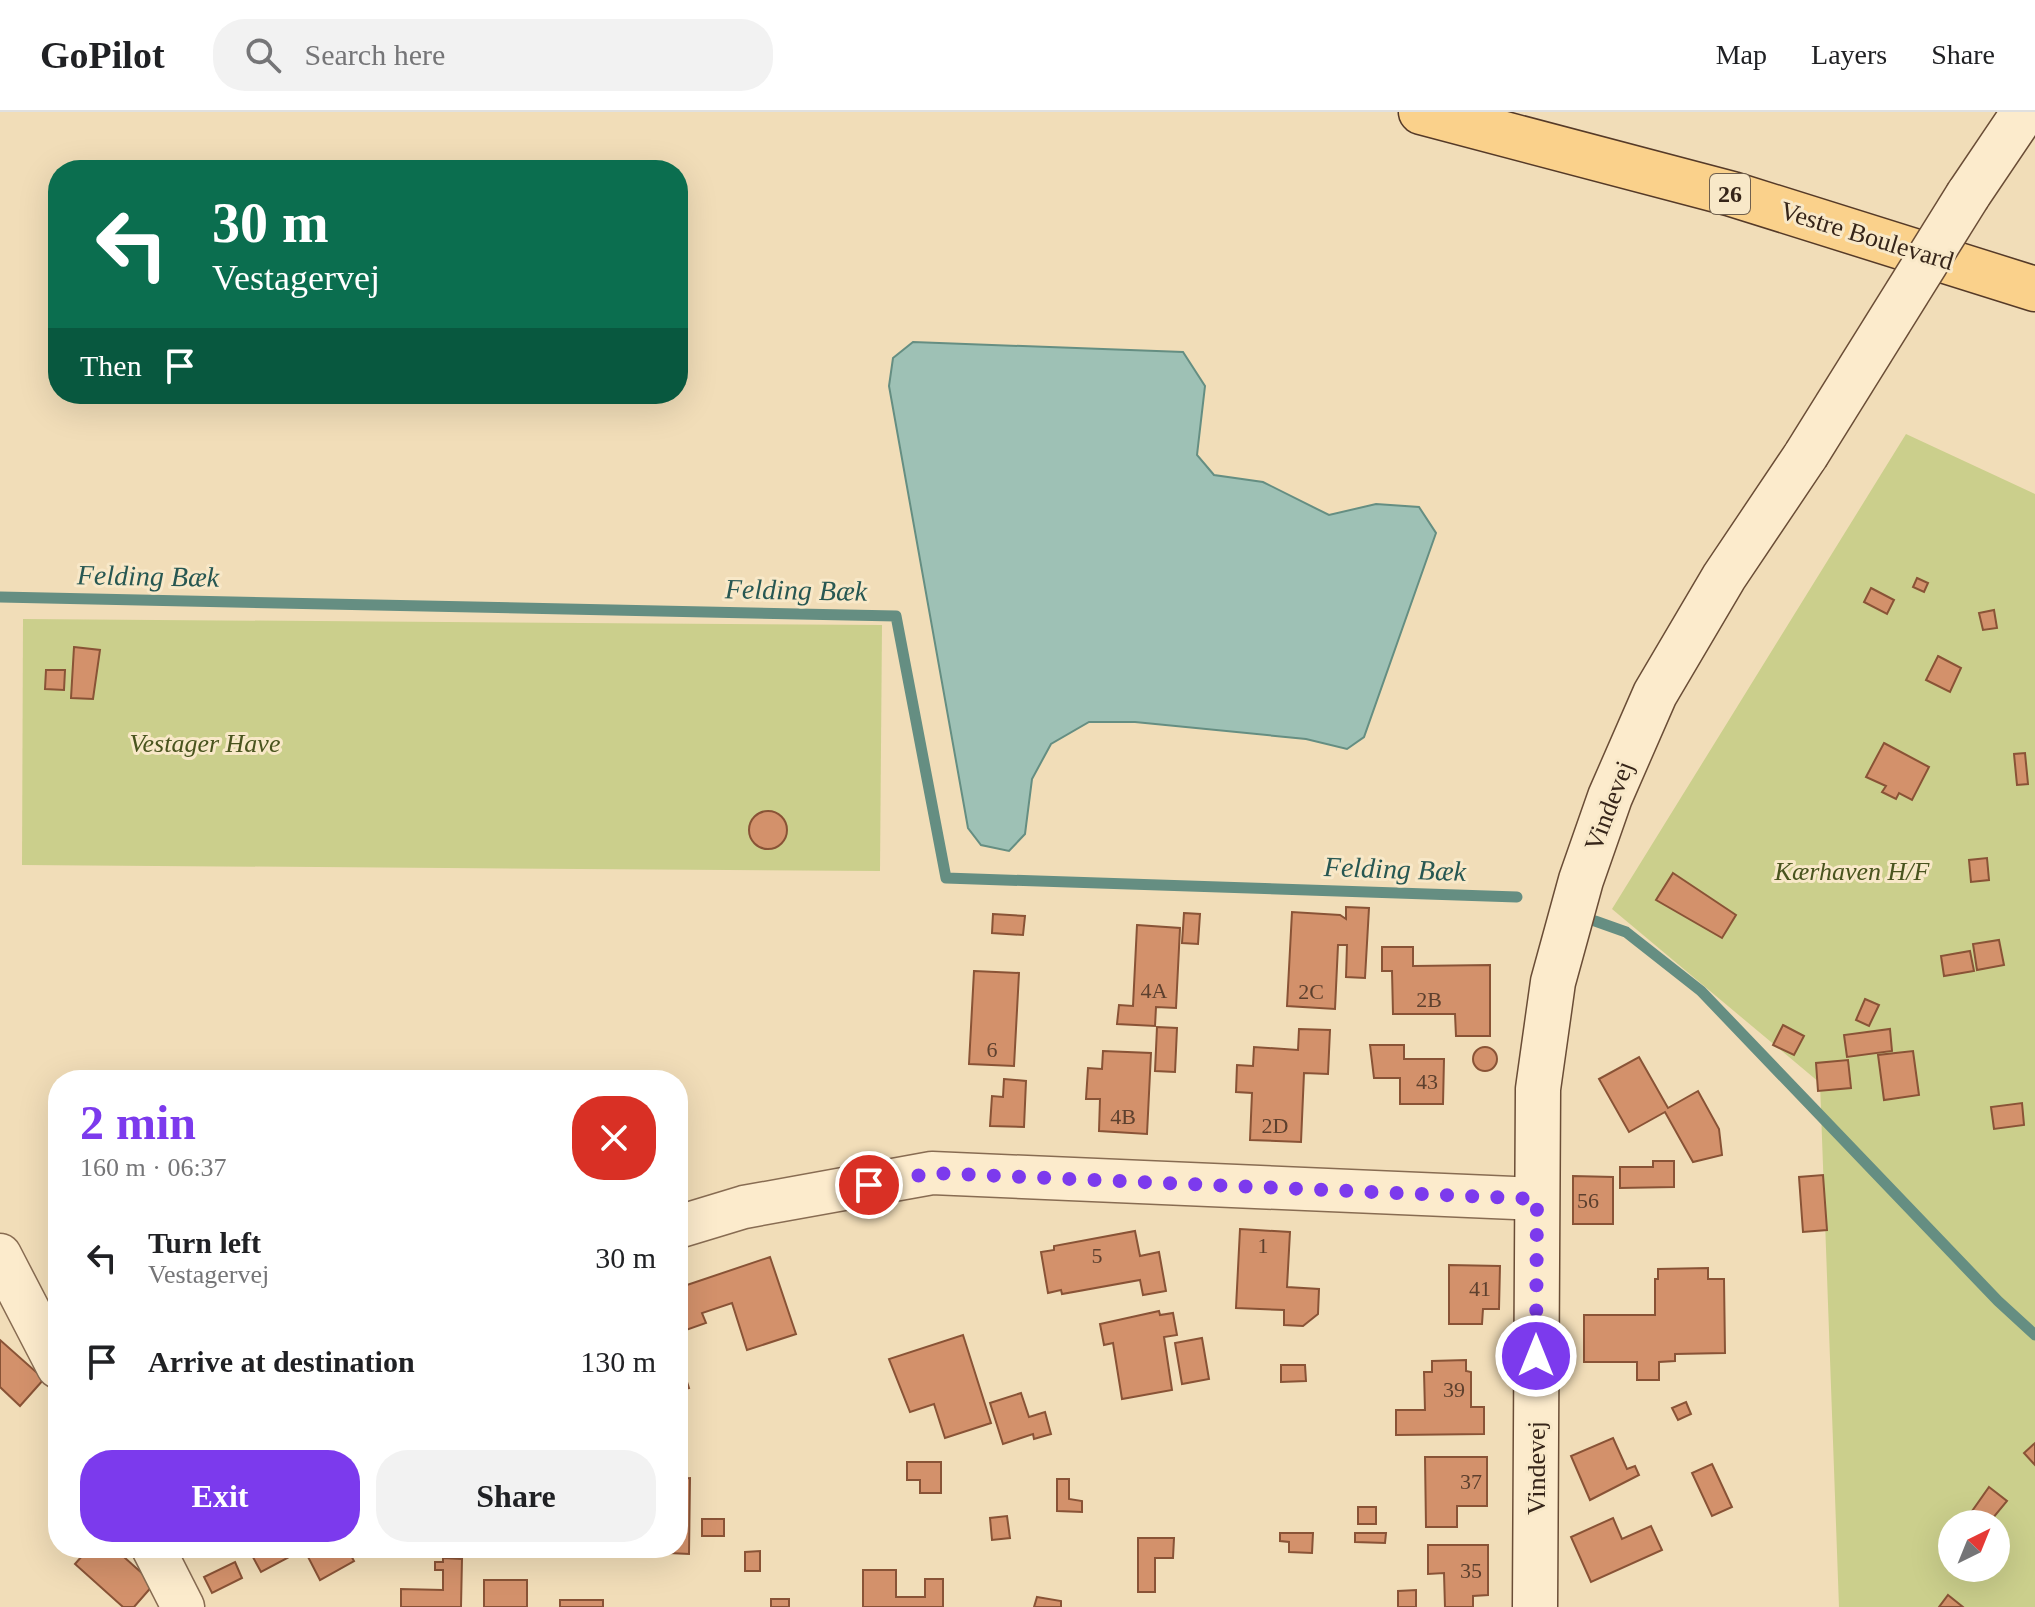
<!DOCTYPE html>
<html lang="en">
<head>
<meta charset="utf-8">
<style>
  :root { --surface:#fff; --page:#f2f2f2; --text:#202124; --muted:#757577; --line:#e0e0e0; --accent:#7c3aed }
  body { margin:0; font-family:Georgia,serif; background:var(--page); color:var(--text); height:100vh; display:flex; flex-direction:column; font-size:30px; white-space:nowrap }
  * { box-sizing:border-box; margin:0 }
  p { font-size:26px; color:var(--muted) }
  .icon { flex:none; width:44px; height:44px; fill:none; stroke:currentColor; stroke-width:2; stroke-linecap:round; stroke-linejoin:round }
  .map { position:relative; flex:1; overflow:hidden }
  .side { position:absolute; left:48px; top:958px; width:640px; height:488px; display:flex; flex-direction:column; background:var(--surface); border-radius:32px; box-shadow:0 8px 32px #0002 }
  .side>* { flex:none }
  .guide { position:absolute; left:48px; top:48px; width:640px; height:244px; border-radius:32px; box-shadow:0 8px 32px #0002; background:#0b6e4f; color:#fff; overflow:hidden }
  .needle { width:52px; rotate:43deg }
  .fabs { position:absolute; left:1938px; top:1398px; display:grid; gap:16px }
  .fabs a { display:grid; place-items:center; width:72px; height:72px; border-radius:50%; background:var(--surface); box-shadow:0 8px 32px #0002; font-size:40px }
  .pin { position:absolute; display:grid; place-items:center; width:68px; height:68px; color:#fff; margin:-34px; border:4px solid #fff; border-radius:50%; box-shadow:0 2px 8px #0007 }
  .me { position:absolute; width:88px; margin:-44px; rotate:0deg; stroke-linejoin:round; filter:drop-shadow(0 0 6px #0008) }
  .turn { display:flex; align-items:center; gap:28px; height:168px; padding:0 32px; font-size:36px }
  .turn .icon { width:104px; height:104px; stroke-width:2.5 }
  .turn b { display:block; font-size:56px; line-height:68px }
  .then { display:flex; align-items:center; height:76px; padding:0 32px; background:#0003; gap:16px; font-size:30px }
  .round { display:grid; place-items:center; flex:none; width:84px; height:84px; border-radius:32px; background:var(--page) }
  .headline { display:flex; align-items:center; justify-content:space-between; height:136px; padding:0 32px }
  h1 { font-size:48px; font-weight:700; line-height:60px; color:var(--accent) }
  .button { display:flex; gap:16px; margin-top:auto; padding:16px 32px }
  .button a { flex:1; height:92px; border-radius:32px; background:var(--accent); color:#fff; font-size:32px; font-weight:700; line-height:92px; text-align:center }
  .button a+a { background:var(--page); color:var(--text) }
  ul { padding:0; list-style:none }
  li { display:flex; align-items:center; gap:24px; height:104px; padding:0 32px }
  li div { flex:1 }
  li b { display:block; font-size:30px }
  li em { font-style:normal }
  header { display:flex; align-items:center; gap:48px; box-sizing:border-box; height:112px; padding:0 40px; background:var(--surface); border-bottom:2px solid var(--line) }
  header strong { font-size:38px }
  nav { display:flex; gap:44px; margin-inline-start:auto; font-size:28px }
  .search { width:560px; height:72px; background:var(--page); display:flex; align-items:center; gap:20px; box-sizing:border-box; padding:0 28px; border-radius:32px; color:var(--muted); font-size:30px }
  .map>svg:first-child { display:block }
  .green { fill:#cbcf8c; fill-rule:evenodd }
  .water { fill:#9ec1b5; stroke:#658e82; stroke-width:2 }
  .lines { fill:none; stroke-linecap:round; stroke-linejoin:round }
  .stream { stroke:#658e82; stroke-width:11 }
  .building { fill:#d3916b; stroke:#895336; stroke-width:2 }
  .street-casing { stroke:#886c52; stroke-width:45 }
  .secondary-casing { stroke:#6a4d36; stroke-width:47 }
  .primary-casing { stroke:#553a28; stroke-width:47 }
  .street { stroke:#fcebcc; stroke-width:42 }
  .secondary { stroke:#fcebcc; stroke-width:44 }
  .primary { stroke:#fad18b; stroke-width:44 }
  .secondary-bridge-casing { stroke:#6a4d36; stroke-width:47; stroke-linecap:butt }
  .secondary-bridge { stroke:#fcebcc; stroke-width:44 }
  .route { stroke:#7c3aed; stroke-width:14; stroke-dasharray:0 25.2 }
  .labels { text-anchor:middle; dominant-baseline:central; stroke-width:6; stroke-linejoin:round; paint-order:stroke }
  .number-label { font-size:22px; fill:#5d402e }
  .shield { fill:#f8e8c8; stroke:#70604e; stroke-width:2 }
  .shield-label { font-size:24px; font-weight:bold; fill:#362519 }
  .street-label { font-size:26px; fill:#362519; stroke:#f8e8c8 }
  .park-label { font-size:26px; font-style:italic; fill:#49541e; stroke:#f8e8c8 }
  .water-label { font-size:28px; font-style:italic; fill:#275752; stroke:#f8e8c8 }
</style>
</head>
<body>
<header>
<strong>GoPilot</strong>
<div class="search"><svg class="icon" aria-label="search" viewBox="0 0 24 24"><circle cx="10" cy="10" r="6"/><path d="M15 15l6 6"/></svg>Search here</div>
<nav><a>Map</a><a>Layers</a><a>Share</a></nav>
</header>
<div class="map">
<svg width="2035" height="1495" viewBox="0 0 2035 1495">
  <rect width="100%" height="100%" fill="#f1ddb8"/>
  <g class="green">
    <path d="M1906 322 2035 382V1495H1839L1820 971 1612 797ZM1952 1412H1996V1456H1952Z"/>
    <polygon points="23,507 882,513 880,759 22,753"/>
  </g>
  <polygon class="water" points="913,230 1183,240 1205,274 1197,343 1214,363 1263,370 1329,403 1376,392 1419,395 1436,421 1364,625 1347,637 1306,627 1135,610 1089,610 1051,632 1032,667 1025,722 1009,739 981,733 968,716 889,274 893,246"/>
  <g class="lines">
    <g class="stream">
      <polyline points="0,485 896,504 946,766 1517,785"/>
      <polyline points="1595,809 1626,820 1701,879 1998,1189 2035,1223"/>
    </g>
  </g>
  <g class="building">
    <polygon points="1917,466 1928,471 1924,480 1913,475"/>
    <polygon points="1871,476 1894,488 1887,502 1864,490"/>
    <polygon points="1994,498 1997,516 1983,518 1979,501"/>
    <polygon points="74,535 100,538 93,587 71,586"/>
    <polygon points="1938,544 1961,556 1950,580 1926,568"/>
    <polygon points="46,558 65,558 64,578 45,577"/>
    <polygon points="1884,631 1929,655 1912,688 1899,681 1896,687 1882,680 1886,674 1866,665"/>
    <polygon points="2025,641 2028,672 2017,673 2014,642"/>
    <circle cx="768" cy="718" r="19"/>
    <polygon points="1987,746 1989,768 1971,770 1969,748"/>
    <polygon points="1673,761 1736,803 1722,826 1656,788"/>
    <polygon points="1346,795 1369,796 1365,866 1346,865 1347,833 1338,833 1335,897 1287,894 1292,800 1340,803 1346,807"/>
    <polygon points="1184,801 1200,802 1198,832 1182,831"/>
    <polygon points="993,802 1025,804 1023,823 992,821"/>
    <polygon points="1137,813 1180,816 1176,896 1156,895 1155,914 1117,912 1119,893 1133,894"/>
    <polygon points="1999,828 2004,853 1977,858 1973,832"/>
    <polygon points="1382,835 1413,835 1413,854 1490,853 1490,924 1456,924 1455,902 1393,902 1392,859 1382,859"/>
    <polygon points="1970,839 1974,859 1944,864 1941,844"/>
    <polygon points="974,859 1019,861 1014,954 969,952"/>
    <polygon points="1865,887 1879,893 1869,914 1856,908"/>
    <polygon points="1783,913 1804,924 1794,943 1773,933"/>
    <polygon points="1157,915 1177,916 1175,960 1155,959"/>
    <polygon points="1299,917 1330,918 1328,962 1304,961 1301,1030 1250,1028 1252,981 1236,980 1237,953 1253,954 1254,935 1298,938"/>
    <polygon points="1890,917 1892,939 1847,945 1844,923"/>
    <polygon points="1370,933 1404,933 1404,947 1444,947 1443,992 1400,992 1400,966 1374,966"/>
    <circle cx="1485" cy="947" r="12"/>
    <polygon points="1103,939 1151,941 1147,1022 1099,1019 1100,987 1086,987 1088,956 1102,957"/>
    <polygon points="1913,939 1919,983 1884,988 1878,943"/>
    <polygon points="1639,945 1668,996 1698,979 1719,1017 1722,1043 1693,1050 1665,1000 1629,1020 1599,967"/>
    <polygon points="1848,948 1851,976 1818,979 1816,951"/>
    <polygon points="1004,967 1026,969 1024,1015 990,1014 992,984 1003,985"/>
    <polygon points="2022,991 2024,1013 1994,1017 1991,995"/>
    <polygon points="1653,1049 1674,1049 1674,1075 1620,1076 1620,1055 1653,1055"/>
    <polygon points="1823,1063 1827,1118 1803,1120 1799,1065"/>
    <polygon points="1573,1064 1613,1065 1613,1112 1573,1112"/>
    <polygon points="1240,1117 1290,1120 1287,1175 1319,1177 1318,1202 1303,1214 1284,1213 1284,1198 1236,1196"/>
    <polygon points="1135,1119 1140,1144 1159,1140 1166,1179 1143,1183 1140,1168 1062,1182 1061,1178 1048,1181 1041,1140 1054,1138 1054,1134"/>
    <polygon points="770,1145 796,1222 747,1238 732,1191 702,1201 706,1211 686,1218 678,1194 678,1176"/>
    <polygon points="1449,1153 1500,1154 1499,1197 1483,1197 1482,1212 1449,1212"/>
    <polygon points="1708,1156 1708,1167 1724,1167 1725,1241 1675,1242 1675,1249 1659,1250 1659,1268 1637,1268 1637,1250 1584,1250 1584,1203 1655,1203 1655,1167 1658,1167 1658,1157"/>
    <polygon points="1159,1199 1160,1203 1173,1201 1177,1223 1164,1225 1172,1278 1122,1287 1113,1231 1104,1233 1100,1212"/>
    <polygon points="963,1223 991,1311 945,1326 934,1292 910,1300 889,1247"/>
    <polygon points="1202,1226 1209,1267 1182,1272 1175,1231"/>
    <polygon points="0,1228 44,1267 20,1294 0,1275"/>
    <polygon points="678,1242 689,1276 678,1279"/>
    <polygon points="1466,1248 1466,1259 1471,1260 1471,1295 1484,1295 1484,1322 1396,1323 1396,1298 1425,1298 1424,1260 1432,1260 1432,1249"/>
    <polygon points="1281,1253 1305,1253 1306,1269 1281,1270"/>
    <polygon points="1021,1281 1029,1305 1045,1300 1051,1322 1034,1327 1033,1322 1003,1332 990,1291"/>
    <polygon points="1686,1290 1691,1302 1678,1308 1672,1296"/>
    <polygon points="1613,1326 1627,1357 1635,1354 1639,1363 1590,1388 1571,1344"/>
    <polygon points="2035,1331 2035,1353 2024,1341"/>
    <polygon points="1425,1345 1487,1345 1487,1394 1457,1394 1457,1415 1426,1415"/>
    <polygon points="907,1350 941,1350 941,1381 920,1381 920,1368 907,1368"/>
    <polygon points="1712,1352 1732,1395 1712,1404 1692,1361"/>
    <polygon points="690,1366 689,1442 669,1441 669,1436 678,1436 678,1367"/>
    <polygon points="1057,1367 1069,1367 1069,1387 1082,1389 1082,1400 1057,1399"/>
    <polygon points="1989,1375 2007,1389 1988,1412 1963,1412"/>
    <rect x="1358" y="1395" width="18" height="17"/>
    <polygon points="1007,1404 1010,1426 992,1428 990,1406"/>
    <polygon points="1613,1406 1622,1427 1651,1414 1662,1438 1591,1470 1571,1425"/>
    <rect x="702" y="1407" width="22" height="17"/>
    <polygon points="1280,1421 1313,1421 1312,1441 1289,1440 1289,1430 1280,1429"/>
    <polygon points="1355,1421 1386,1421 1385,1431 1355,1430"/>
    <polygon points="1138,1426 1174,1426 1173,1446 1155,1446 1155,1480 1138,1480"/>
    <polygon points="1428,1433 1488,1433 1488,1483 1473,1484 1473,1495 1445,1495 1444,1461 1428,1462"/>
    <polygon points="89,1436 114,1436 154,1472 134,1495 123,1495 75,1452"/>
    <polygon points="248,1436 347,1436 354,1449 320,1468 304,1437 261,1460"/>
    <polygon points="760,1439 760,1459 745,1459 745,1440"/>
    <polygon points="443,1446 462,1447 461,1495 401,1495 401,1477 443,1478 443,1458 435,1458 435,1450 443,1450"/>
    <polygon points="235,1450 242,1466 212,1481 204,1465"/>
    <polygon points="863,1458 896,1458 896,1485 925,1485 925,1467 943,1467 943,1495 863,1495"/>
    <rect x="484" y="1468" width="43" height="27"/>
    <polygon points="1416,1478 1416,1495 1398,1495 1398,1479"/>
    <polygon points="1948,1483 1963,1495 1939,1495"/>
    <polygon points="1037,1485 1061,1489 1061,1495 1034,1495"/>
    <rect x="771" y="1487" width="18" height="8"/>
    <rect x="560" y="1488" width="43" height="7"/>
  </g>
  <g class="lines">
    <g class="street-casing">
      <g id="street">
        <polyline points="678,1115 744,1095 932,1061 1537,1087"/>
        <polyline points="0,1143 58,1255"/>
        <polyline points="153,1436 183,1495"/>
      </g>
    </g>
    <g class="secondary-casing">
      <g id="secondary">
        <polyline points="1968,83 2024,0"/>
        <polyline points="1535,1495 1538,977 1553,870 1581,768 1610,685 1655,582 1724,465 1806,343"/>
      </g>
    </g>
    <g class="primary-casing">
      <polyline id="primary" points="1421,0 1732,82 2035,177"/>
    </g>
    <use href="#street" class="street"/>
    <use href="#secondary" class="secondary"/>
    <use href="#primary" class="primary"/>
    <g class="secondary-bridge-casing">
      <polyline id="secondary-bridge" points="1806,343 1968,83"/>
    </g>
    <use href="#secondary-bridge" class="secondary-bridge"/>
  </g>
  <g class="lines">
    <polyline class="route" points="869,1073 932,1061 1537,1087 1536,1244"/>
  </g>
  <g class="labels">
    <g class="number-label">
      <text x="1154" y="878">4A</text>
      <text x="1311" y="879">2C</text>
      <text x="1429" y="887">2B</text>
      <text x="992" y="937">6</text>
      <text x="1427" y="969">43</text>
      <text x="1123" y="1004">4B</text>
      <text x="1275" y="1013">2D</text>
      <text x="1588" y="1088">56</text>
      <text x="1263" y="1133">1</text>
      <text x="1097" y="1143">5</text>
      <text x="1480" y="1176">41</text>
      <text x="1454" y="1277">39</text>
      <text x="1471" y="1369">37</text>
      <text x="1471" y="1458">35</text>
    </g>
    <rect class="shield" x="1710" y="62" width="40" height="40" rx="6"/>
    <g class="shield-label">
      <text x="1730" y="82">26</text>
    </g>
    <g class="street-label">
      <text transform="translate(1867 124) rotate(17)">Vestre Boulevard</text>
      <text transform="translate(1609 694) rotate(-69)">Vindevej</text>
      <text transform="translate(1536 1356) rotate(-90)">Vindevej</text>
    </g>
    <g class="park-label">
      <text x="205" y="631">Vestager Have</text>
      <text x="1852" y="759">Kærhaven H/F</text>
    </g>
    <g class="water-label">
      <text transform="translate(148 464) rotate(1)">Felding Bæk</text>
      <text transform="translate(796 478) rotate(1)">Felding Bæk</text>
      <text transform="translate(1395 757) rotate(2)">Felding Bæk</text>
    </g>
  </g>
</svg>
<div class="fabs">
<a><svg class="needle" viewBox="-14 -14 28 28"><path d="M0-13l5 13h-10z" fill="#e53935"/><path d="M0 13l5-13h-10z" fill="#757577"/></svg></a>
</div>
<div class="pin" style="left:869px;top:1073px;background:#d93025"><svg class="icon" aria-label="arrive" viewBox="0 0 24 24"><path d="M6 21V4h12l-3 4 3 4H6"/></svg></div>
<svg class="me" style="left:1536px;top:1244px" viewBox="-20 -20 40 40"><circle r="17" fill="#7c3aed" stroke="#fff" stroke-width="3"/><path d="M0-11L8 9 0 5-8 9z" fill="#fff"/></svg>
<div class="guide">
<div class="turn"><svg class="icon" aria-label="left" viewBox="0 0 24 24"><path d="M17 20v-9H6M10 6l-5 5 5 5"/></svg><div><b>30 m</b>Vestagervej</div></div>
<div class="then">Then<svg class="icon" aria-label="arrive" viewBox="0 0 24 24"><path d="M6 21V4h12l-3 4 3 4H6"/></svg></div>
</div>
<section class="side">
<div class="headline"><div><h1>2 min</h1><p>160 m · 06:37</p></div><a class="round" style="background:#d93025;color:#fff"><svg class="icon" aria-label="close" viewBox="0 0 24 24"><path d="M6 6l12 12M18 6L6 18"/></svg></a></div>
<ul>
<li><svg class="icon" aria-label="left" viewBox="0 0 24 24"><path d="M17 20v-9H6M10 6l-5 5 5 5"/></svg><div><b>Turn left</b><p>Vestagervej</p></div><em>30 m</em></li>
<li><svg class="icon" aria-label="arrive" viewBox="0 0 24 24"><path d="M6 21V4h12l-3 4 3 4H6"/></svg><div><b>Arrive at destination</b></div><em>130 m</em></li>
</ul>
<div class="button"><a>Exit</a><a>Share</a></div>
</section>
</div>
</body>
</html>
